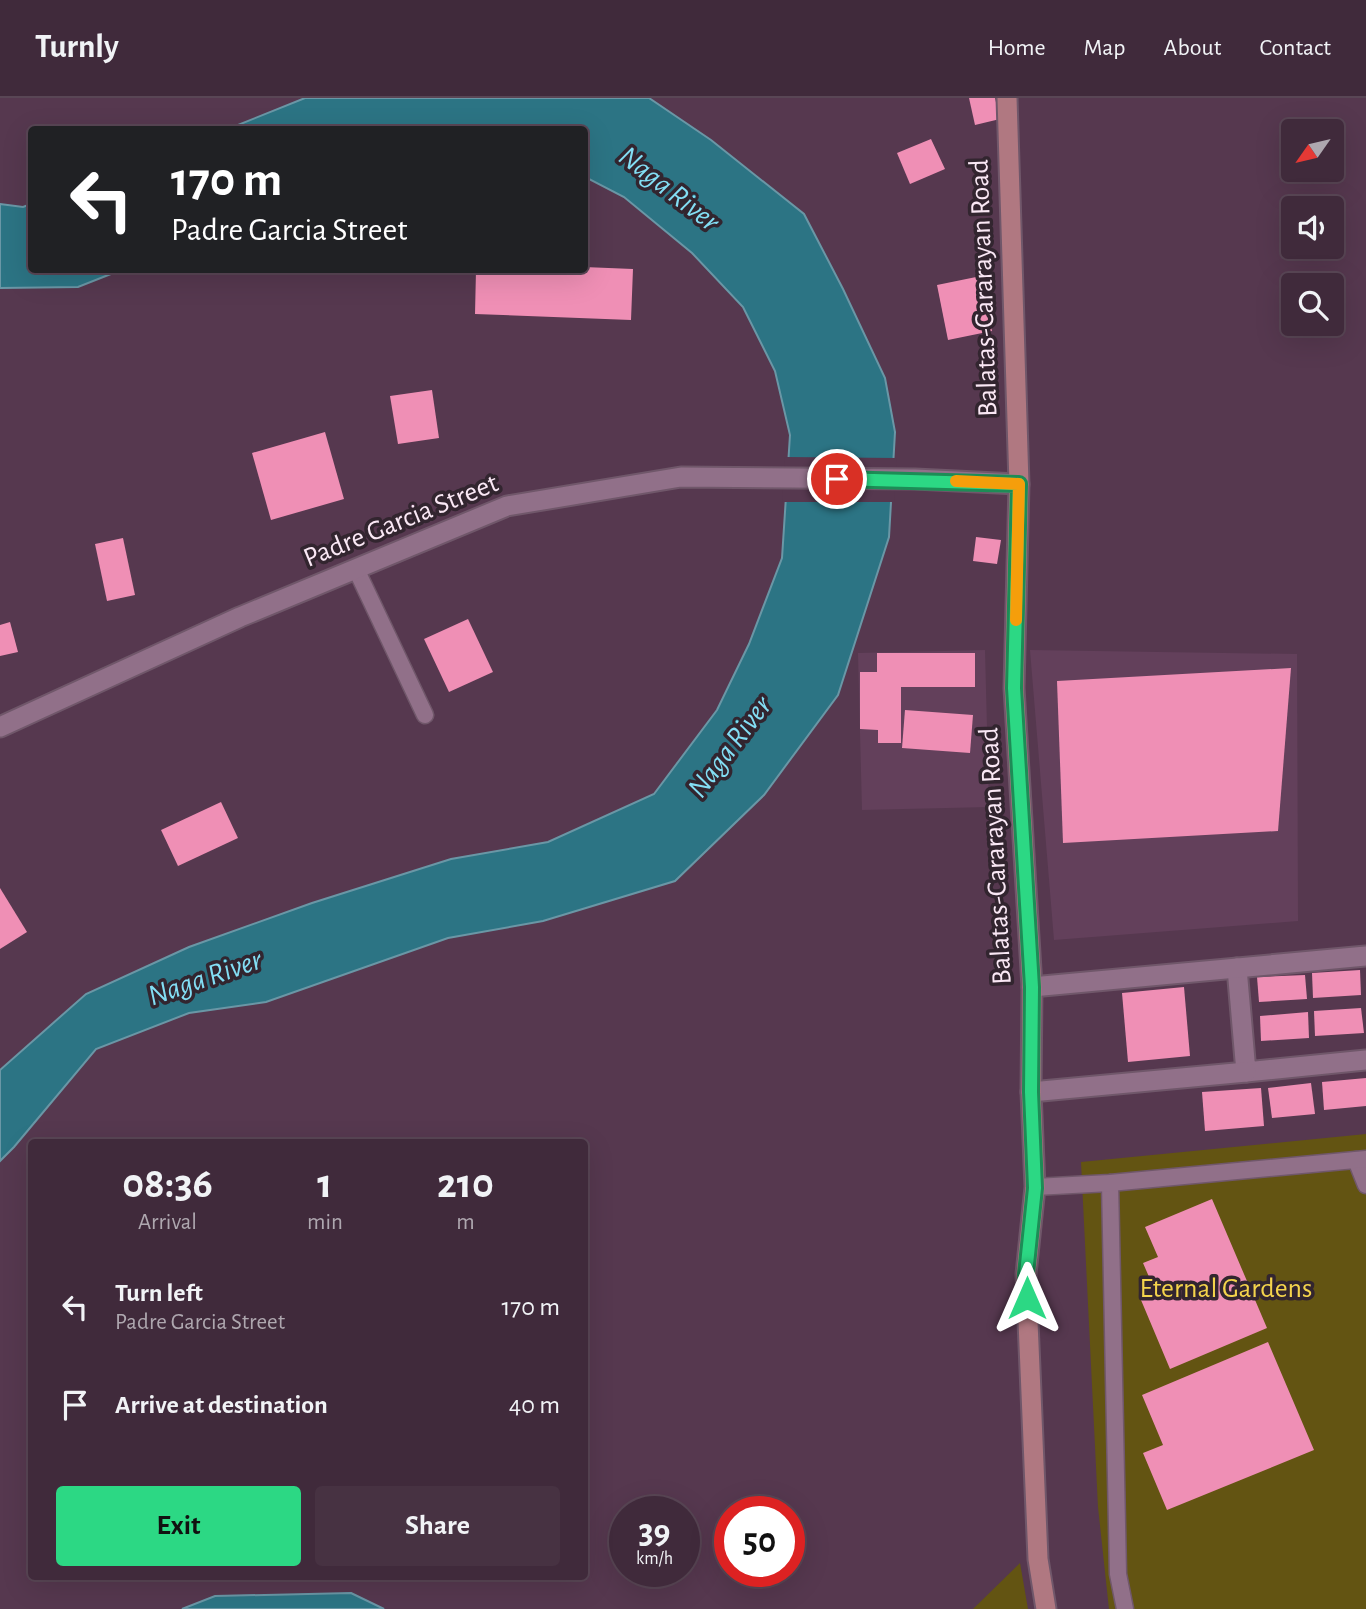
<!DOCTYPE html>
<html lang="en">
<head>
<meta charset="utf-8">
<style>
  :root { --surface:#402a3b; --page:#473242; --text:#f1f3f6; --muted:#aea7af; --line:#594655; --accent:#2cd884 }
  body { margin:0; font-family:"Alegreya Sans",sans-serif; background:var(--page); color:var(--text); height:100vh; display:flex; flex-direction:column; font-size:26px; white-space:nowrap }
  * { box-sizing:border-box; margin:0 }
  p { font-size:23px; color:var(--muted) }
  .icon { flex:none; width:38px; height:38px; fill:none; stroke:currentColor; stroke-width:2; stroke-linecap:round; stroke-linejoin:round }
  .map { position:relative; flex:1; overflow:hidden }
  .side { position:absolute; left:28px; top:1041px; width:560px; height:441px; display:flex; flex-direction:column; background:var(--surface); border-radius:7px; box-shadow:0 7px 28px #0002,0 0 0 2px var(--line) }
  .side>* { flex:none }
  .top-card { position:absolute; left:28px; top:28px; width:560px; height:147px; border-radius:7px; box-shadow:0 7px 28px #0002,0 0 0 2px var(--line); background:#202124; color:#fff; overflow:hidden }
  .needle { width:46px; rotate:236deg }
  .buttons { position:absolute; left:1281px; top:21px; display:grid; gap:14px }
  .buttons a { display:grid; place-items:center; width:63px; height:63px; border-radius:7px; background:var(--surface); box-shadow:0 7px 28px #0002,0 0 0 2px var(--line); font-size:35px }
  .speed { position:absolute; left:609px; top:1398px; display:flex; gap:14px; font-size:35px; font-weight:700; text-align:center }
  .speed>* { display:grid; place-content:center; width:91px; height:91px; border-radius:50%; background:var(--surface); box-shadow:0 7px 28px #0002,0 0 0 2px var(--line); line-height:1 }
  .speed small { font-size:18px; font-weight:400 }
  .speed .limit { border:10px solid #d22; background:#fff; color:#111 }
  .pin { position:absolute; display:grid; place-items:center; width:60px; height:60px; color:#fff; margin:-30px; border:4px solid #fff; border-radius:50%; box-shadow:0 2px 7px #0007 }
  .me { position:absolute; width:77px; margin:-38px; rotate:0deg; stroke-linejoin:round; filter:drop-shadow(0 0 5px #0008) }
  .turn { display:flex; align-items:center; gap:24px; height:147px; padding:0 28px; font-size:32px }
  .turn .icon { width:91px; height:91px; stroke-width:2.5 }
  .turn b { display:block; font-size:49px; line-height:60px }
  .eta { display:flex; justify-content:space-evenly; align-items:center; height:119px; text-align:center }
  .eta b { font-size:42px; font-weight:600; line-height:49px }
  .action { display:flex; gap:14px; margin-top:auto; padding:14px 28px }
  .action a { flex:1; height:80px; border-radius:7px; background:var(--accent); color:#111; font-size:28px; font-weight:600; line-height:80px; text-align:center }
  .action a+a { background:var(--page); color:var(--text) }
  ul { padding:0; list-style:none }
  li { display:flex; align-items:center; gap:21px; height:98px; padding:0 28px }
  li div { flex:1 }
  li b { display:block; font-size:26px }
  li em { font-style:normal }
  header { display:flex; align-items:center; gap:42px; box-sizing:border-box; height:98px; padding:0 35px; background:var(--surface); border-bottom:2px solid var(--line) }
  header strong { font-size:33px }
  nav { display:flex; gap:38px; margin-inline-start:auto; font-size:24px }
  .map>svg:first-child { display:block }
  .built { fill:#63405b }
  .green { fill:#635412 }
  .water { fill:#2c7484; stroke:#6a97a6; stroke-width:2 }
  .pier { fill:#56384f }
  .building { fill:#ef8fb5 }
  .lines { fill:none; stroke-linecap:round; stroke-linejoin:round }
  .service-casing { stroke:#70576a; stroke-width:19 }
  .minor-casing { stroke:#70576a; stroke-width:23 }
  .tertiary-casing { stroke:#70576a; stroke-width:23 }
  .secondary-casing { stroke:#70576a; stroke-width:23 }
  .service { stroke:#917089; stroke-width:16 }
  .minor { stroke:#917089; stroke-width:19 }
  .tertiary { stroke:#917089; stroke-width:19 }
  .secondary { stroke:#b07881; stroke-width:19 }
  .route-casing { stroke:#1d8c56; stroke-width:18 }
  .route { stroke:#2cd884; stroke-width:12 }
  .slow { stroke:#f59e0b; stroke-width:12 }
  .labels { text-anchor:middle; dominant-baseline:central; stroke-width:7; stroke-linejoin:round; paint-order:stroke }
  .street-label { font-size:28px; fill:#fae8f5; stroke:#32252f }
  .park-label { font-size:28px; fill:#f4d44c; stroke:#32252f }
  .water-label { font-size:30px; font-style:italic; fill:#83def4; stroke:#32252f }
</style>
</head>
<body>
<header>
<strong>Turnly</strong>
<nav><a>Home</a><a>Map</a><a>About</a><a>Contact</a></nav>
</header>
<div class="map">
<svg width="1366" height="1511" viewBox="0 0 1366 1511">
  <rect width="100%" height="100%" fill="#56384f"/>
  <g class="built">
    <polygon points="985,552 989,709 862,712 858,555"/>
    <polygon points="1030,552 1297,556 1298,823 1054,842"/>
  </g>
  <g class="green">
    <polygon points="1366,1036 1366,1511 1109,1511 1098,1409 1081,1064"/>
    <polygon points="1020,1465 1028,1511 973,1511"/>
  </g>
  <g class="water">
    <polygon points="305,0 649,0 711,42 804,116 843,191 885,280 895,334 889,439 838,597 764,697 675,783 543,823 448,840 266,904 189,915 96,951 14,1049 0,1063 0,972 86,896 189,849 312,805 451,761 548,744 654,696 717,612 749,546 782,460 790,337 775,273 743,209 692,155 624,99 585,79 584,32 228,31"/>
    <polygon points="0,106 23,109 31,106 32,172 121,172 78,189 0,190"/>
    <polygon points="351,1495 384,1511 182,1511 215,1498"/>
  </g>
  <polygon class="pier" points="785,359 897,360 894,404 782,404"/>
  <g class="building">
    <polygon points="969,0 995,0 1000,21 975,27"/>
    <polygon points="931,41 945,71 910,86 897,55"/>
    <polygon points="584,169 633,171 631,222 475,216 476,172 584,172"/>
    <polygon points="981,178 992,233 948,242 937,187"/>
    <polygon points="432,292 439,340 398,346 390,298"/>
    <polygon points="325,334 344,401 271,422 252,355"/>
    <polygon points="976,439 1001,442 997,466 973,463"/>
    <polygon points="123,440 135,497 107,503 95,446"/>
    <polygon points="468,521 493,574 449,594 424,541"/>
    <polygon points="10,524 18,554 0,558 0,527"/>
    <polygon points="877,555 975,555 975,589 901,589 901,645 878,645 878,632 860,631 860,574 877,574"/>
    <polygon points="1291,570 1278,733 1063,745 1057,583"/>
    <polygon points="905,612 973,617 970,655 902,650"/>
    <polygon points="221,704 238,740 178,768 161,732"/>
    <polygon points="0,790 27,834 0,851"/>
    <polygon points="1360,872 1361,897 1313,900 1312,875"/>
    <polygon points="1305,877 1307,901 1259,904 1257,879"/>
    <polygon points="1184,889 1190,958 1128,964 1122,895"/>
    <polygon points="1361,910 1364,935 1315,938 1314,913"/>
    <polygon points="1308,914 1309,940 1261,943 1260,918"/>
    <polygon points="1366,980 1366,1008 1324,1012 1322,984"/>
    <polygon points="1311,985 1315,1016 1272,1020 1268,990"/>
    <polygon points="1261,990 1264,1028 1205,1033 1202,994"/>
    <polygon points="1212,1101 1267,1230 1170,1271 1141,1202 1156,1195 1143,1165 1158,1159 1145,1129"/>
    <polygon points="1268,1244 1314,1352 1167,1412 1143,1355 1163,1347 1142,1297"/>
  </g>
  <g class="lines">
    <g class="service-casing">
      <g id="service">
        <polyline points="356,471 425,617"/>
        <polyline points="1356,1062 1366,1087"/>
        <polyline points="1110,1085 1118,1476 1125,1511"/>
        <polyline points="1035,1089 1110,1085 1366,1061"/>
      </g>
    </g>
    <g class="minor-casing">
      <g id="minor">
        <polyline points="1237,870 1246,974 1366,962"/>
        <polyline points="1032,889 1366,858"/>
        <polyline points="1031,994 1246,974"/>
      </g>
    </g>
    <g class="tertiary-casing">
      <polyline id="tertiary" points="0,629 240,519 507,408 681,379 915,381 1019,386"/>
    </g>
    <g class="secondary-casing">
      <polyline id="secondary" points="1007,0 1019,386 1014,590 1032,889 1031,994 1035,1089 1026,1176 1038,1461 1046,1511"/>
    </g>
    <use href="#service" class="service"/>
    <use href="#minor" class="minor"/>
    <use href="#tertiary" class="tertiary"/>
    <use href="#secondary" class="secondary"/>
  </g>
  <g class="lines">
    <g class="route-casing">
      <polyline id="route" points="837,381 1019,386 1014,590 1032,889 1031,994 1035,1090 1026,1176 1027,1200"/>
    </g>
    <use href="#route" class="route"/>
    <polyline class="slow" points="956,383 1019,386 1016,522"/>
  </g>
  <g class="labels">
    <g class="street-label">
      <text transform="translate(984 190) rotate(-92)">Balatas-Cararayan Road</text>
      <text transform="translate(401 423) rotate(-22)">Padre Garcia Street</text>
      <text transform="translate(996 758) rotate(-93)">Balatas-Cararayan Road</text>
    </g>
    <g class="park-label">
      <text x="1226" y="1191">Eternal Gardens</text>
    </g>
    <g class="water-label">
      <text transform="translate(669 91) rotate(38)">Naga River</text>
      <text transform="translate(730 649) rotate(-53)">Naga River</text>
      <text transform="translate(205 880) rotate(-19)">Naga River</text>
    </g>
  </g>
</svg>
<div class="buttons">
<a><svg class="needle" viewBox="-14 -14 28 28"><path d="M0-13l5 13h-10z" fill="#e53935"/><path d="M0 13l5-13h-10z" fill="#aea7af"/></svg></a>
<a><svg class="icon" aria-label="sound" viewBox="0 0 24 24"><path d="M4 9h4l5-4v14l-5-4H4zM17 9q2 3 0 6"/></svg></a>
<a><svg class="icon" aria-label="search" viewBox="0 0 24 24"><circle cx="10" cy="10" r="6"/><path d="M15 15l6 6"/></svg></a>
</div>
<div class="speed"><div>39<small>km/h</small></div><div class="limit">50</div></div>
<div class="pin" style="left:837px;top:381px;background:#d93025"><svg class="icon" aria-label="arrive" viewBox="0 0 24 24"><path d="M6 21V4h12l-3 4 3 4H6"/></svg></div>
<svg class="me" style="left:1027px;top:1200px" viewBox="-20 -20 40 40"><path d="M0-17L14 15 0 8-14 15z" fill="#2cd884" stroke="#fff" stroke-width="4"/></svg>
<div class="top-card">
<div class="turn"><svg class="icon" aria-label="left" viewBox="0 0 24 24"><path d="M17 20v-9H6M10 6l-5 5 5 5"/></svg><div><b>170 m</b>Padre Garcia Street</div></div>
</div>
<section class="side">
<div class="eta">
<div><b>08:36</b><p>Arrival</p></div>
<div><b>1</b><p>min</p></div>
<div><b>210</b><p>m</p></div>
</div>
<ul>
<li><svg class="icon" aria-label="left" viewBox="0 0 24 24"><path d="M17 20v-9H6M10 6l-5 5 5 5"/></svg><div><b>Turn left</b><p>Padre Garcia Street</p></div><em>170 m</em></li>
<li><svg class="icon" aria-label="arrive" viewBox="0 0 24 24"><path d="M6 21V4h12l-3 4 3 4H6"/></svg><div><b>Arrive at destination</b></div><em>40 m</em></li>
</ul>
<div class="action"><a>Exit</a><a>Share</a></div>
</section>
</div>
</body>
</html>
